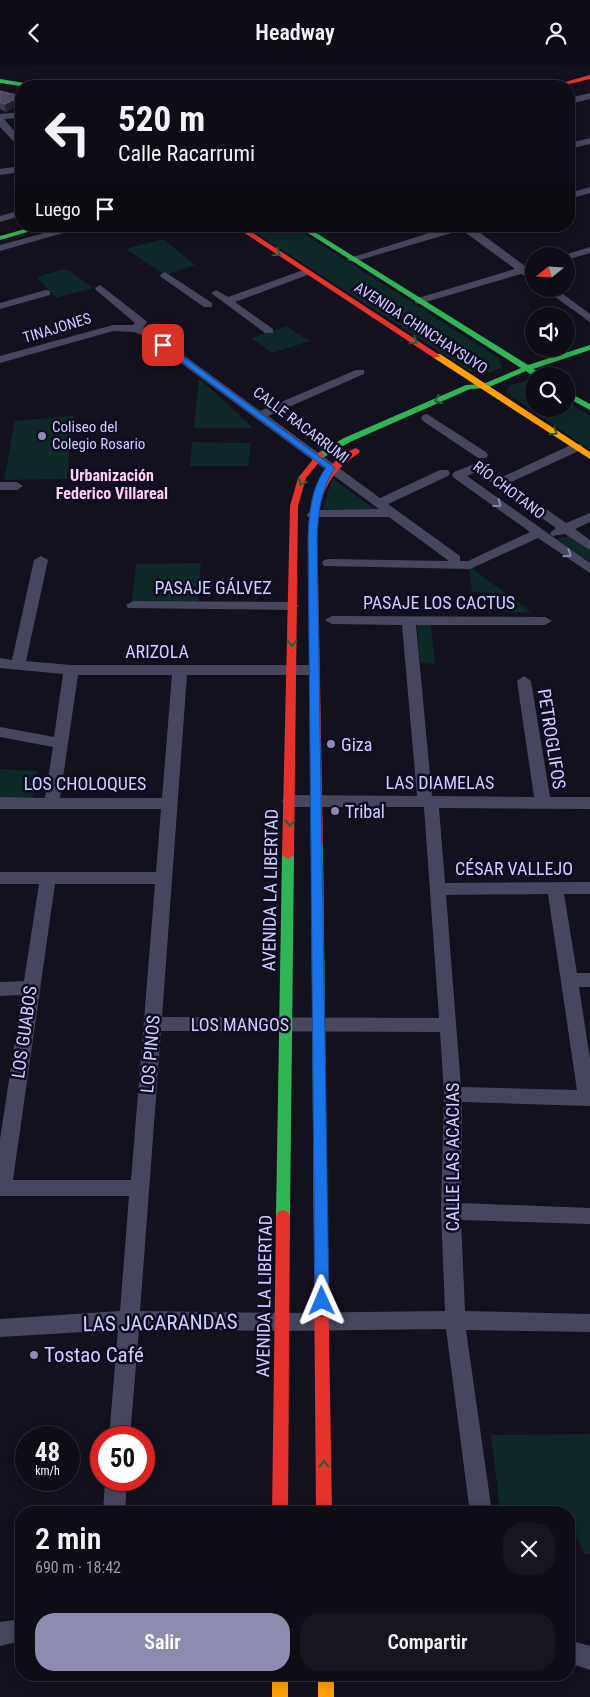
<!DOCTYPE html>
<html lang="es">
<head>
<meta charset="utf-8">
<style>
  :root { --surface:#0e0d16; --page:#17161f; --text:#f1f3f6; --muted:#9b9ca1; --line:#2e2d35; --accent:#8e8bb0 }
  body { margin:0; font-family:"Roboto Condensed",sans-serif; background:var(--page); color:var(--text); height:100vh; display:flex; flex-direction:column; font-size:19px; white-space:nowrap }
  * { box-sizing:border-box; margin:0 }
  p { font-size:16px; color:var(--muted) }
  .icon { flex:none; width:28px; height:28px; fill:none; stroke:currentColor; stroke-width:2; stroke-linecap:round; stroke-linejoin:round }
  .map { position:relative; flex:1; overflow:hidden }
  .sheet { position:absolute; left:15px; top:1441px; width:560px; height:175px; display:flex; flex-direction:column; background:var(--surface); border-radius:20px; box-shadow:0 2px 12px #0003,0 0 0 1px var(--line) }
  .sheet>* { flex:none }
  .banner { position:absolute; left:15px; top:15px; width:560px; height:152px; border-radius:20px; box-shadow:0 2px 12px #0003,0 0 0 1px var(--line); background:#0e0d16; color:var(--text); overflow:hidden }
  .needle { width:32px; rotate:252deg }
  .fabs { position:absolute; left:525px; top:182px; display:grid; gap:10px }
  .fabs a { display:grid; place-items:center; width:50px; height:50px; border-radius:50%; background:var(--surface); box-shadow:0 2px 12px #0003,0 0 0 1px var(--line); font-size:25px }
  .speed { position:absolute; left:15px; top:1361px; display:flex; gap:10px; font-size:25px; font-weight:700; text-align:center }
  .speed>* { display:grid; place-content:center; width:65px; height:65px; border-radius:50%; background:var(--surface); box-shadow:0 2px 12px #0003,0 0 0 1px var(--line); line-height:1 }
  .speed small { font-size:12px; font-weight:400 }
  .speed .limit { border:8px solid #d22; background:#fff; color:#111 }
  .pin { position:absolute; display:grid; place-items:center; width:42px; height:42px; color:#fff; margin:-21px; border-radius:10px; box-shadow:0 2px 8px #0006 }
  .me { position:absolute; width:55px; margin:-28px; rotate:359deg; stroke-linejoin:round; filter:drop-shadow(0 0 4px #0008) }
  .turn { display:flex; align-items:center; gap:18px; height:105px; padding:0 20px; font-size:22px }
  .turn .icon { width:65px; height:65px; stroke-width:2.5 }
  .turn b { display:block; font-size:35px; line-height:42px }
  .then { display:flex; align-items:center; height:48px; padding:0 20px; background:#0003; gap:10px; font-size:19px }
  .round { display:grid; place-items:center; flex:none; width:52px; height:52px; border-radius:20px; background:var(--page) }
  .summary { display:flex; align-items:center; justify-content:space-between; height:85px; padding:0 20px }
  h1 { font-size:30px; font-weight:600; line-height:38px }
  .action { display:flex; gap:10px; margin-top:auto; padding:10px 20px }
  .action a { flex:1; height:58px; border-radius:20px; background:var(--accent); color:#fff; font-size:20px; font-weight:600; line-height:58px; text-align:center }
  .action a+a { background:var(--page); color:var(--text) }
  header { display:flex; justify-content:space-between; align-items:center; height:65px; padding:0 20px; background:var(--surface); font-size:22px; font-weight:600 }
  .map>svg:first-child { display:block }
  .green { fill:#0f2828 }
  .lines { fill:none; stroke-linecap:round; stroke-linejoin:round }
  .street { fill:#46465e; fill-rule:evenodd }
  .fast { fill:#30b455; fill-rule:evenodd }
  .slow { fill:#ff9f0a; fill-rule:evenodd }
  .jam { fill:#e5322d; fill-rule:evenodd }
  .wall { fill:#3b3a4c }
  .shaded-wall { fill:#242331 }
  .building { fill:#4b4a60; stroke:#605e79 }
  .oneway { stroke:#20603c }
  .oneway2 { stroke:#8b8aae }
  .route { fill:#1a73e8; stroke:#114b97 }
  .poi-dot { fill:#8e8bb0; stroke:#0f0c22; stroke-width:2 }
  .labels { text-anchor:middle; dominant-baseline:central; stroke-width:5; stroke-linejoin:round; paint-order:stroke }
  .far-street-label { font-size:15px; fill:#d0cdff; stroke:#0f0c22 }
  .far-poi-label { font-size:15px; fill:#d0cdff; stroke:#0f0c22; text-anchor:start }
  .far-neighbourhood-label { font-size:16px; font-weight:bold; fill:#ffcff0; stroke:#0f0c22 }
  .street-label { font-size:18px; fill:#d0cdff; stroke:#0f0c22 }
  .poi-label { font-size:18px; fill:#d0cdff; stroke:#0f0c22; text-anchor:start }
  .near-street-label { font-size:21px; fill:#d0cdff; stroke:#0f0c22 }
  .near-poi-label { font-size:21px; fill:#d0cdff; stroke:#0f0c22; text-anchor:start }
</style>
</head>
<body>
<header><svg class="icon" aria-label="back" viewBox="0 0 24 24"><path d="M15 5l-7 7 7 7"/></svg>Headway<svg class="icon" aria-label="person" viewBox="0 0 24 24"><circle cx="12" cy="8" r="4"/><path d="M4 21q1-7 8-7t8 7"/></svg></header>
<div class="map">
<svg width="590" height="1632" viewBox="0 0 590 1632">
  <rect width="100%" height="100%" fill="#12111d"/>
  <g class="green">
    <polygon points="245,161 292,161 499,293 502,302 489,308 469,306"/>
    <polygon points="163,174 195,200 165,210 126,184"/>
    <polygon points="63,204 70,206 93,223 56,233 37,212"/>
    <polygon points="286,261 310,276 272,288 251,273"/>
    <polygon points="199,313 253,363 194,363"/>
    <polygon points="525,316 534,317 534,344 566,344 566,336 590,351 590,385 506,328 510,320"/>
    <polygon points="73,351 67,414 4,415 15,356"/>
    <polygon points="192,377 251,378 248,401 190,401"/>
    <polygon points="332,413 375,444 323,444"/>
    <polygon points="569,471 590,485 590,497 557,474"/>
    <polygon points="201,498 198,540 132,538 136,499"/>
    <polygon points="469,501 531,547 503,548 499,528 472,527"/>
    <polygon points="417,560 431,560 435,599 420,598"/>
    <polygon points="0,704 37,706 32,735 0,734"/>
    <polygon points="590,1369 590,1489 585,1489 569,1456 569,1448 500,1445 491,1370"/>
  </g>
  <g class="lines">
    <g class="street">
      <polygon points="590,28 590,34 569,39 569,33"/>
      <polygon points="21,47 21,53 4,54 21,74 21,82 18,81 0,62 0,49"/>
      <polygon points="590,73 590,79 569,84 569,78"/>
      <polygon points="21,101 21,107 0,110 0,104"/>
      <polygon points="590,122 590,128 569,134 569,128"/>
      <polygon points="21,145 21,151 0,157 0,151"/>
      <polygon points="70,161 88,161 0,186 0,180"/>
      <polygon points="451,161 471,161 525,201 534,199 534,205 531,206 533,209 528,212 521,209 419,239 415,238 415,234 515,204 462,165 356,196 348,196 347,194"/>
      <polygon points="590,182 590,188 566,195 566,191 561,191"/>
      <polygon points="306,204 310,205 310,209 235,237 273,264 273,268 265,268 211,228 216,225 228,232"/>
      <polygon points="165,207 212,238 212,242 204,242 161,212 160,210"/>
      <polygon points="100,220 145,255 147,257 143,263 152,267 260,346 356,305 364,305 364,309 268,351 380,433 440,405 448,405 450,408 448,411 388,439 460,491 460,496 468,496 530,467 454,413 452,410 454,407 477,398 500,413 573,379 581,379 583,382 581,385 509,418 566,458 590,448 590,457 575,464 590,475 590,485 565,469 552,471 550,468 556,463 476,407 467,411 590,498 590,508 538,473 470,504 324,501 322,498 324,495 329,494 449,496 389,452 308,452 307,449 313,445 379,444 144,271 134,267 113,266 0,298 0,291 113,260 133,260 135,258 96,225 95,223"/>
      <polygon points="544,224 556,224 590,249 590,257"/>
      <polygon points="46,225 50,226 50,230 0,244 0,238"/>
      <polygon points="427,349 486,387 488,390 486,393 478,393 423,356 421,353 423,350"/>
      <polygon points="0,417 17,417 23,421 17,425 0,425"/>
      <path d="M41 491 48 495 26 596 71 600H314L321 605 314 610H187L162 952 439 953 424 742H290L285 740 282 736 285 732 290 730 417 731 402 560 332 559 325 555 332 551 545 552 552 556 545 560H416L432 731 534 732 517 616 524 611 531 616 550 732H590V744L439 743 445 818 590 817V829H564L577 908H590V922H579L590 994V1041L462 1037 461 1138 590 1143V1159L461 1155 465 1246 590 1249V1267L466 1265 492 1448H470L446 1264 281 1266 139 1264 130 1372H109L118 1265 0 1272V1254L120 1246 129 1131H0V1074L22 930 0 931V917L24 916 39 819H0V807H156L161 744H0V732L45 733 53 682 0 672V662L54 672 63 609 0 603V593L12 595 34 495ZM78 610H172L162 733H60ZM55 819H155L131 1115H13ZM548 829 577 1025 461 1022 446 830ZM161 966 440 967 444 1029 441 1146 445 1246 281 1248 140 1246Z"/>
      <polygon points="133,536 292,537 299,541 292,545 128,543 126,540"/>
      <polygon points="105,1415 127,1415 125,1448 103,1448"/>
      <polygon points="21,1554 21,1576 0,1581 0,1557"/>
      <polygon points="569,1575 590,1581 590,1605 569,1598"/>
    </g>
    <g class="fast">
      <polygon points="0,14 31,19 34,21 21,21 0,18"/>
      <polygon points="36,161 48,161 0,175 0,171"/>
      <polygon points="297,161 305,161 528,300 590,280 590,285 533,304 539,307 539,311 533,311 526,306 487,323 470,324 350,377 324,392 318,392 318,388 344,373 466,320 483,319 521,303"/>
      <polygon points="566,326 590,339 590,345 566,332"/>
      <polygon points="317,776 323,780 328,1207 326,1211 321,1213 316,1211 314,1207 311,780"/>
      <polygon points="288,786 294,790 290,1151 288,1155 283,1157 278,1155 276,1151 282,790"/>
    </g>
    <g class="slow">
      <polygon points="434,289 440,289 590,387 590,394 434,293"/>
      <rect x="272" y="1610" width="16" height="22"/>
      <rect x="318" y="1610" width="16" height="22"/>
    </g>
    <g class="jam">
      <polygon points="590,10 590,14 561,21 551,21"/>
      <polygon points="234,161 242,161 441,291 434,293"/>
      <path d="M356 383 360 386 359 388C333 405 326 419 317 449L323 780 317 784 311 780 309 449C316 423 328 393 356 383Z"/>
      <polygon points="321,387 325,390 306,413 298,441 294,790 288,794 282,790 290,441 298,413 318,388"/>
      <polygon points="283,1145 288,1147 290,1151 288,1448 272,1448 276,1151 278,1147"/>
      <polygon points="321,1201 326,1203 328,1207 332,1448 316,1448 314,1207 316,1203"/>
    </g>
  </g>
  <polygon class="wall" points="0,26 21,31 21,38 6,47 0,44"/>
  <polygon class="shaded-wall" points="21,31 21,38 6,47 5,39"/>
  <polygon class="building" points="0,26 21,31 5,39 0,37"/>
  <defs><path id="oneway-chevron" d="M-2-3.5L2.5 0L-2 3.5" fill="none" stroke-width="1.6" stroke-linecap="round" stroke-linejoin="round" transform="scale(1.25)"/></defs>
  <g class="oneway">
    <use href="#oneway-chevron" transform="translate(277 188) rotate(33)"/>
    <use href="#oneway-chevron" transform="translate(414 276) rotate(33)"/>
    <use href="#oneway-chevron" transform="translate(438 335) rotate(157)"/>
    <use href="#oneway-chevron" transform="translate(554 367) rotate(33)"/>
    <use href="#oneway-chevron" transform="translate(302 417) rotate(116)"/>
    <use href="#oneway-chevron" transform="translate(292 578) rotate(90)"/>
    <use href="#oneway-chevron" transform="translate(290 758) rotate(91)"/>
    <use href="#oneway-chevron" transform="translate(324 1399) rotate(-91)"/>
  </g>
  <g class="oneway2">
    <use href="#oneway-chevron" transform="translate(498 439) rotate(36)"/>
    <use href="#oneway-chevron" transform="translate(568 489) rotate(35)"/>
  </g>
  <path class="route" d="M163 277 335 403C321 423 318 449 317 473L329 1236 327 1241 322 1243 317 1241 315 1236 308 473C309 450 311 422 326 403L160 281 159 280Z"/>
  <g class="poi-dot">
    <circle cx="42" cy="371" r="5"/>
    <circle cx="331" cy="679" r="5"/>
    <circle cx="335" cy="746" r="5"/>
    <circle cx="34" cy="1290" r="5"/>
  </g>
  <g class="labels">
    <g class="far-street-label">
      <text transform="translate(57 263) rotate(-17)">TINAJONES</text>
      <text transform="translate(421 263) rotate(33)">AVENIDA CHINCHAYSUYO</text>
      <text transform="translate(301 360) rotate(37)">CALLE RACARRUMI</text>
      <text transform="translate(509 425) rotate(37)">RÍO CHOTANO</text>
    </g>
    <g class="far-poi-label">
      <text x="52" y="362">Coliseo del<tspan x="52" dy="17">Colegio Rosario</tspan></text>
    </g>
    <g class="far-neighbourhood-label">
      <text x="112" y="410">Urbanización<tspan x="112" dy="18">Federico Villareal</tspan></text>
    </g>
    <g class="street-label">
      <text x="213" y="522">PASAJE GÁLVEZ</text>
      <text x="439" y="537">PASAJE LOS CACTUS</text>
      <text x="157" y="586">ARIZOLA</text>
      <text transform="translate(552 674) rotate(81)">PETROGLIFOS</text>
      <text x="440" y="717">LAS DIAMELAS</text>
      <text x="85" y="718">LOS CHOLOQUES</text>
      <text x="514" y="803">CÉSAR VALLEJO</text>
      <text transform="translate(270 825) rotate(-89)">AVENIDA LA LIBERTAD</text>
      <text x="240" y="959">LOS MANGOS</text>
      <text transform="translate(24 967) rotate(-82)">LOS GUABOS</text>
      <text transform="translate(150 989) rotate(-85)">LOS PINOS</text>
      <text transform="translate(452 1092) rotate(-90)">CALLE LAS ACACIAS</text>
      <text transform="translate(264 1231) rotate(-89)">AVENIDA LA LIBERTAD</text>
    </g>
    <g class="poi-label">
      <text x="341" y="679">Giza</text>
      <text x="345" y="746">Tribal</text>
    </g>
    <g class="near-street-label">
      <text transform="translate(160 1258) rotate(-1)">LAS JACARANDAS</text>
    </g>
    <g class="near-poi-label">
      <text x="44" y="1290">Tostao Café</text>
    </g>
  </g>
</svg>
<div class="fabs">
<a><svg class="needle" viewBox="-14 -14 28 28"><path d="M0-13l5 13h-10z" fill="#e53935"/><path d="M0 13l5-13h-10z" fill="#9b9ca1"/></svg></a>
<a><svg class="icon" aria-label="sound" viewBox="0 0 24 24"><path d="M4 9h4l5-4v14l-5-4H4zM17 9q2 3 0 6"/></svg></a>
<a><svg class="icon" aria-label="search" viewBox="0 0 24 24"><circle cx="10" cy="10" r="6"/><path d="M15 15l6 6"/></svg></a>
</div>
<div class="speed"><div>48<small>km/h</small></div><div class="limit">50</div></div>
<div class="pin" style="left:163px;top:280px;background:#d93025"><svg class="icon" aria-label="arrive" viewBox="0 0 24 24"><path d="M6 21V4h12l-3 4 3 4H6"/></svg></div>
<svg class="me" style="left:322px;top:1236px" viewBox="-20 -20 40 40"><path d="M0-17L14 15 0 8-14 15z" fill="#1a73e8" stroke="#fff" stroke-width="4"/></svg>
<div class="banner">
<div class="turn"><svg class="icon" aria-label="left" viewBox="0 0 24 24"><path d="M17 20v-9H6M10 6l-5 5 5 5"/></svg><div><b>520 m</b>Calle Racarrumi</div></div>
<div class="then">Luego<svg class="icon" aria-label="arrive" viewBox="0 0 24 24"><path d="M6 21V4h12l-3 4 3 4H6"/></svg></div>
</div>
<section class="sheet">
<div class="summary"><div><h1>2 min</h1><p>690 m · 18:42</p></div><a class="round"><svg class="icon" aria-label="close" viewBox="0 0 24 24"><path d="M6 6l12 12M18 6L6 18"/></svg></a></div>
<div class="action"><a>Salir</a><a>Compartir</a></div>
</section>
</div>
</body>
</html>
